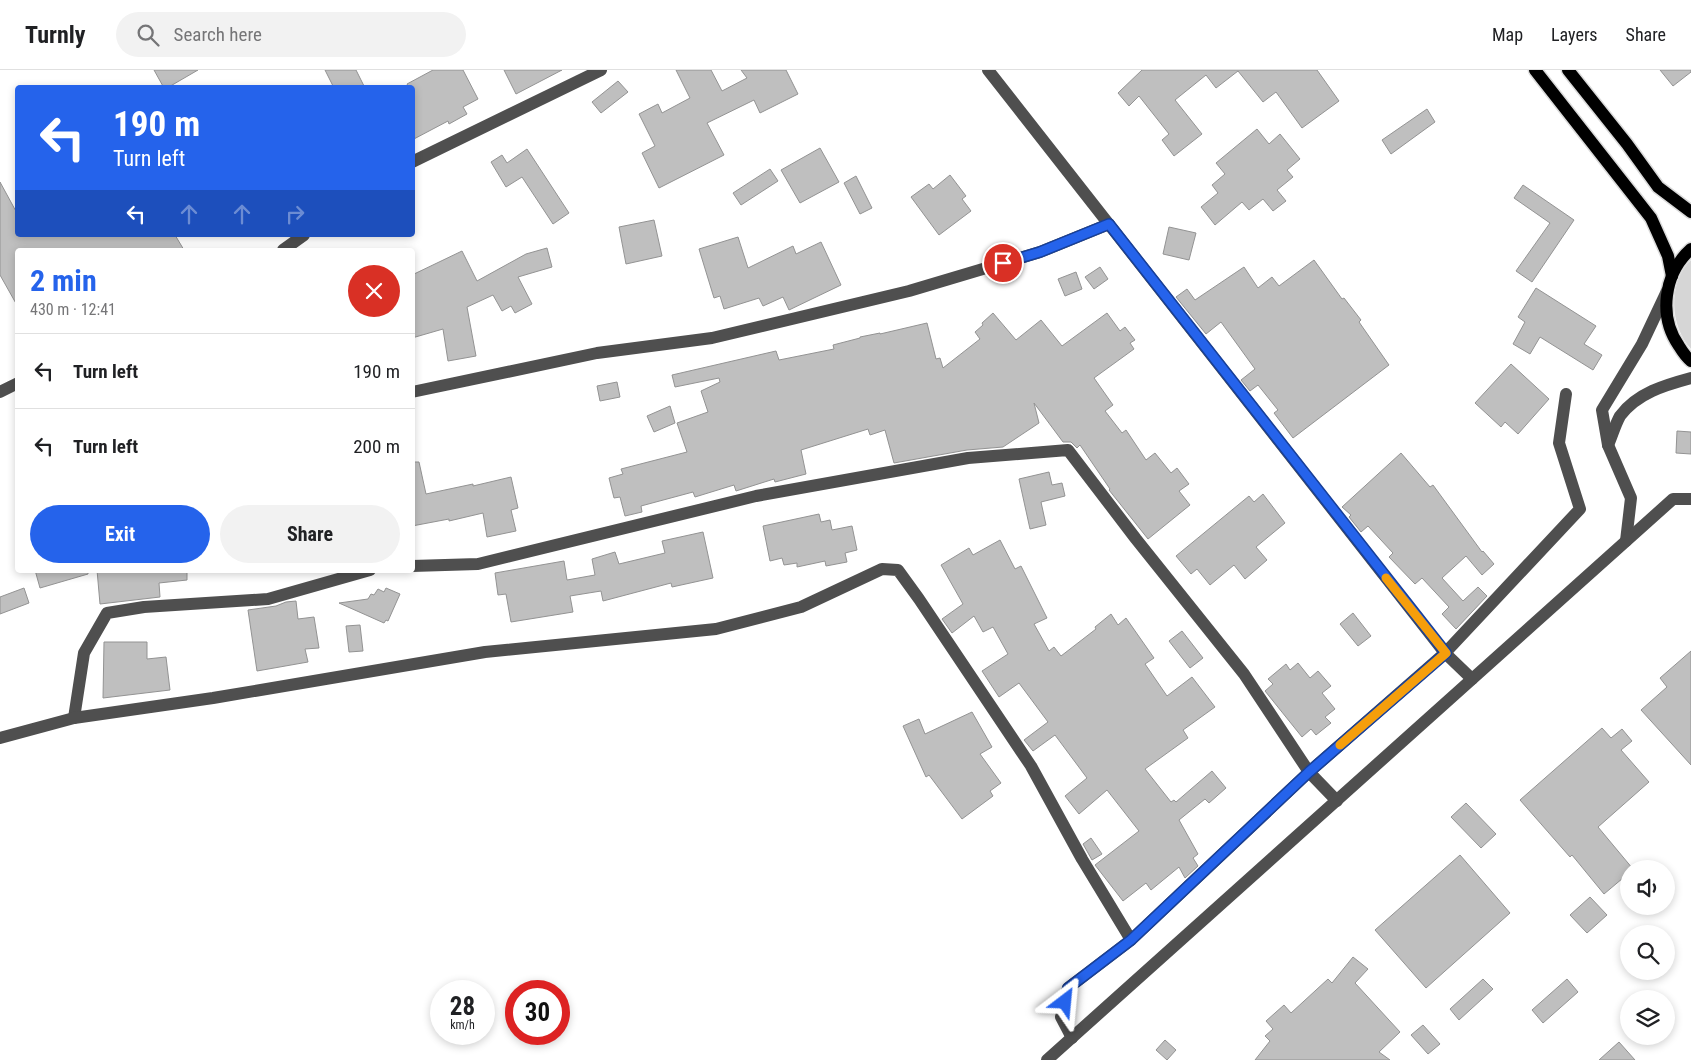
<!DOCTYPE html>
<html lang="en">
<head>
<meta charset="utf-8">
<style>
  :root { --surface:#fff; --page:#f2f2f2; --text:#202124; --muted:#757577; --line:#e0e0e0; --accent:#2563eb }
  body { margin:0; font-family:"Roboto Condensed",sans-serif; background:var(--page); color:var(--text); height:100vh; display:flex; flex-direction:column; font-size:19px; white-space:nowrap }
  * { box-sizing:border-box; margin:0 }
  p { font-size:16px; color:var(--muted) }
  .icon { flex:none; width:28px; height:28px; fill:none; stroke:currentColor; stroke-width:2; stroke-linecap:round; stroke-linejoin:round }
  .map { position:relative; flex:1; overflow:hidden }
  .panel { position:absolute; left:15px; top:178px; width:400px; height:325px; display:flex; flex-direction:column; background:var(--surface); border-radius:5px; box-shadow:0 2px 8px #0003 }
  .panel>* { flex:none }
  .guide { position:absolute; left:15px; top:15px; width:400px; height:152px; border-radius:5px; box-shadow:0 2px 8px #0003; background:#2563eb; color:#fff; overflow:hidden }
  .fabs { position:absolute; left:1620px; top:790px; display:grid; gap:10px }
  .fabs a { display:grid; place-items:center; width:55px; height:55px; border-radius:50%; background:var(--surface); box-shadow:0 2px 8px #0003; font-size:25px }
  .speed { position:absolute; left:430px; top:910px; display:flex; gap:10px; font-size:25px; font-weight:700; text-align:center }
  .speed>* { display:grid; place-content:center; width:65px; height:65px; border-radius:50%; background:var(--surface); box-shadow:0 2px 8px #0003; line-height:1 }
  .speed small { font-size:12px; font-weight:400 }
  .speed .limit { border:8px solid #d22; background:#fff; color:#111 }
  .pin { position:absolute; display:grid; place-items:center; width:42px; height:42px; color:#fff; margin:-21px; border:2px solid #fff; border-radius:50%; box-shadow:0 1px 5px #0007 }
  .me { position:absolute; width:55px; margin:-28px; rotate:29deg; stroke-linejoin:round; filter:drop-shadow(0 0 4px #0008) }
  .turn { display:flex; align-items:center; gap:18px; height:105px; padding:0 15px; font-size:22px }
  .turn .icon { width:65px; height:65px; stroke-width:2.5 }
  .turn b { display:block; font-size:35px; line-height:42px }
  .lanes { display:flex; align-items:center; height:48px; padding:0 15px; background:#0003; justify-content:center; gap:25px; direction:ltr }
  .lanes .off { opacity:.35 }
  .round { display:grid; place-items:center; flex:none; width:52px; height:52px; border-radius:26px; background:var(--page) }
  .summary { display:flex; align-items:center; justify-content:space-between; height:85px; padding:0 15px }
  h1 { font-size:30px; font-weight:700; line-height:38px; color:var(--accent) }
  .primary-button { display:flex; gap:10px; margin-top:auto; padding:10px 15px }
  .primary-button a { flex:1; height:58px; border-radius:30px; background:var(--accent); color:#fff; font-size:20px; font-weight:700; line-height:58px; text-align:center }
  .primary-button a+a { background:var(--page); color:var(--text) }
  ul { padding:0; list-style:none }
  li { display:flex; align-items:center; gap:15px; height:75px; padding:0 15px; border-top:1px solid var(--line) }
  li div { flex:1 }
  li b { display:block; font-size:19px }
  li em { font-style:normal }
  header { display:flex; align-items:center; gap:30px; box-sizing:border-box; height:70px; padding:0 25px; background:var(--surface); border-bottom:1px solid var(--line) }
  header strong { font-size:24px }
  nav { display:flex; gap:28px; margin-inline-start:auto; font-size:18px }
  .search { width:350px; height:45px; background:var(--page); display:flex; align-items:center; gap:12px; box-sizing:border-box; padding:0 18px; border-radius:28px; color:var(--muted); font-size:19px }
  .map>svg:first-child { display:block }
  .green { fill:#d6d6d6 }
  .building { fill:#bfbfbf; stroke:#939393 }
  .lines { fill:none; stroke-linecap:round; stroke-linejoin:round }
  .major-casing { stroke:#dbdbdb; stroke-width:15 }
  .minor { stroke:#4f4f4f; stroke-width:12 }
  .major { stroke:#000; stroke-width:12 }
  .route-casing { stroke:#184099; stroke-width:12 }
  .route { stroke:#2563eb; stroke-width:9 }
  .slow { stroke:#f59e0b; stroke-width:9 }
</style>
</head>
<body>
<header>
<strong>Turnly</strong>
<div class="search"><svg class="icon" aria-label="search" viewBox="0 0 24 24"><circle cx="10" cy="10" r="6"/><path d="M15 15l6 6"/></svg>Search here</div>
<nav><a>Map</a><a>Layers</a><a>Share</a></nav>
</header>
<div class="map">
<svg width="1691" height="990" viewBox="0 0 1691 990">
  <rect width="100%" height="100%" fill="#fff"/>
  <path class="green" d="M1691 190V279C1670 257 1667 213 1691 190Z"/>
  <g class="building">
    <polygon points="154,0 198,0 167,18 164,18"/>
    <polygon points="325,0 356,0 365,18 334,18"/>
    <polygon points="433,0 463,0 478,29 463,37 467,44 449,54 448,51 412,70 412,18 409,18 407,14"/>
    <polygon points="504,0 562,0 516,24"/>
    <polygon points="676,0 711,0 722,21 747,8 741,0 786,0 798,24 760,43 754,30 707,53 724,85 659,118 642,83 655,76 639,44 658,34 662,43 690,28"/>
    <polygon points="1142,0 1317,0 1339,31 1302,58 1276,22 1263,32 1238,1 1216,18 1206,5 1175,30 1202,64 1174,86 1162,70 1169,64 1139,26 1129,36 1118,23"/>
    <polygon points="1660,0 1691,0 1691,2 1673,16"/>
    <polygon points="618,11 628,22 601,43 592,32"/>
    <polygon points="1427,39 1435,52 1391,84 1382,70"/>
    <polygon points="1257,59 1269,74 1280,64 1300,89 1287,100 1293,107 1277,120 1286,131 1273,141 1263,129 1249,140 1242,132 1215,155 1201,137 1218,123 1212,115 1225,104 1216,93"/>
    <polygon points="820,78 839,112 800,133 781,100"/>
    <polygon points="527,79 569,143 553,154 522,107 506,117 491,92 502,85 507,93"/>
    <polygon points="770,99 778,111 741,135 733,123"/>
    <polygon points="950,105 966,126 962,129 971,141 939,165 911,127 929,114 933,119"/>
    <polygon points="856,106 872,138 860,144 844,113"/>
    <polygon points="0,112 18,145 18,165 175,165 184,180 18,180 18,237 0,205"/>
    <polygon points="1523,115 1574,150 1532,212 1516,201 1550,153 1514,128"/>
    <polygon points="654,150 662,186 626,194 619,157"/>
    <polygon points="1169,157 1196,163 1189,190 1163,184"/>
    <polygon points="738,167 748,198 793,176 796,184 821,172 841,215 789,240 783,227 763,236 759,228 724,239 720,226 714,228 699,179"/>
    <polygon points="547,178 552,197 518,207 532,234 515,243 511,236 502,241 493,225 467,237 476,286 448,291 443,259 412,268 412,205 462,181 477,211 526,184"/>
    <polygon points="1314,190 1342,229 1344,228 1361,250 1359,252 1389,295 1293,368 1274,343 1278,340 1258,315 1250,321 1241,310 1255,299 1221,252 1206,264 1176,227 1187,219 1195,230 1244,197 1258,218 1272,207 1279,216"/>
    <polygon points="1100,197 1108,209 1094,219 1085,207"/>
    <polygon points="1076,202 1082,219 1065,226 1058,209"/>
    <polygon points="1536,218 1596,256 1584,274 1602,285 1593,300 1540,267 1530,284 1513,274 1525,252 1518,247"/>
    <polygon points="993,243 1016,270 1041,250 1062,276 1107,243 1120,261 1125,257 1135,270 1130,273 1134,279 1094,308 1113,335 1105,341 1122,363 1126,360 1146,390 1155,383 1171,403 1177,398 1189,414 1179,421 1190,435 1148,469 1109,420 1110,419 1080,375 1077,378 1071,372 1063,372 1034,333 1039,353 1003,377 967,380 894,393 885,360 870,365 868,359 801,380 806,404 775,412 774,409 736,421 734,415 695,427 693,422 641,436 642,442 625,446 620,427 614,428 609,408 623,404 621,399 687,382 677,353 708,342 701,321 720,312 719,308 675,317 672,305 776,281 779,290 834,279 833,275 860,268 860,267 880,263 880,264 927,253 936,289 940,288 943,298 980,269 975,262 983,255 982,253"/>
    <polygon points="1511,294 1549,329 1518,364 1505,352 1501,357 1475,333"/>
    <polygon points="617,312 620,327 600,331 597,316"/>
    <polygon points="670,336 675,353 654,362 647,346"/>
    <polygon points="1677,361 1691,362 1691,384 1676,383"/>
    <polygon points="1401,383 1430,417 1433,415 1482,482 1483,481 1494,494 1482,505 1466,486 1442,508 1463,531 1478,517 1487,526 1456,559 1442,544 1449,537 1422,508 1415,514 1389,487 1393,483 1368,456 1361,462 1349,447 1351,445 1342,437"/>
    <polygon points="412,392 419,392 426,424 473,414 473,416 511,407 518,438 511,440 516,461 487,467 483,443 449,451 449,449 412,456"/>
    <polygon points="1049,402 1052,415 1062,413 1065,426 1041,432 1046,455 1030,459 1019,409"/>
    <polygon points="1263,424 1285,453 1256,477 1267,490 1245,509 1234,495 1210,515 1197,499 1191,504 1176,486 1249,426 1254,432"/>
    <polygon points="819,444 821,452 830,450 832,460 852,456 857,480 845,483 847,492 826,496 825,491 797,497 797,493 784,495 782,488 770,491 763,456"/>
    <polygon points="703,462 713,508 672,517 671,513 603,531 601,521 570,526 573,542 511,552 506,524 498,525 495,503 564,491 567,510 595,505 592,489 615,482 619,494 665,483 662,471"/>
    <polygon points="1000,470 1015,499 1021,496 1047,548 1034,554 1049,581 1054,577 1061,586 1096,559 1095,557 1111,544 1118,555 1126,548 1154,588 1145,594 1167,626 1192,607 1215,637 1183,660 1188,668 1145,699 1171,732 1174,730 1176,732 1212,701 1226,718 1209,733 1205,729 1179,750 1198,784 1193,788 1198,796 1185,808 1179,797 1151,820 1146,813 1123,831 1095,795 1139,761 1107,720 1079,744 1065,726 1087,708 1055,665 1033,681 1024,670 1048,652 1019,613 999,627 982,601 1008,584 993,557 983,562 974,546 952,563 942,549 963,534 941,495 969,478 973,485"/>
    <polygon points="35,500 88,500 88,504 40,518"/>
    <polygon points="97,500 187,500 187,510 159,513 160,527 100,534"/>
    <polygon points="24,518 29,533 0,544 0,527"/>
    <polygon points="386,518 400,524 388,551 386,550 384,553 339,533 368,529 371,524 374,525 378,519 384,522"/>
    <polygon points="296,531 298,549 314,547 319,578 305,579 308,592 257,601 248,540 276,536 286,532"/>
    <polygon points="1353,543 1371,566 1358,576 1340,554"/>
    <polygon points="360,555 363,581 349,582 346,556"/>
    <polygon points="1182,561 1203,588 1190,598 1169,571"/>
    <polygon points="104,572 147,572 147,589 166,587 170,620 103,628"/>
    <polygon points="1691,581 1691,695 1641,640 1667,617 1660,608"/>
    <polygon points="1298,593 1310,608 1318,601 1331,616 1322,623 1335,639 1325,647 1331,653 1316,665 1311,659 1302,667 1265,621 1273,614 1268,609 1286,594 1290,600"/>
    <polygon points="972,642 992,677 980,684 1001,713 990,721 993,726 962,749 929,705 926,707 903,656 919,649 925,664"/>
    <polygon points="1602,658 1611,668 1622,659 1632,671 1621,680 1649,712 1598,757 1633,799 1629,799 1629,803 1604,824 1572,785 1570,787 1520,730"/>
    <polygon points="1466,733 1496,764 1481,778 1451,747"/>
    <polygon points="1091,768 1102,784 1092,790 1083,774"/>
    <polygon points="1460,785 1510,843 1426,918 1375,860"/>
    <polygon points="1590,827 1607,845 1587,863 1570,845"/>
    <polygon points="1353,887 1368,899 1355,913 1400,962 1379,982 1390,990 1255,990 1270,971 1265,966 1273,959 1266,951 1284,935 1291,943 1328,909 1332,913"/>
    <polygon points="1483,909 1493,919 1459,950 1450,939"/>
    <polygon points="1567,909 1578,922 1543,953 1532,940"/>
    <polygon points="1423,955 1440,974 1428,984 1411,965"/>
    <polygon points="1165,970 1176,980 1167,990 1156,980"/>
    <polygon points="1619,972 1635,990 1599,990"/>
  </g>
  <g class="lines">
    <g class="major-casing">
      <g id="major">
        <polyline points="1535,0 1651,148 1668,186 1672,206"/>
        <polyline points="1568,0 1627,74 1658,117 1691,142"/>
        <path d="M1691 179C1664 203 1658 246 1679 276 1682 281 1686 287 1691 291"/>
      </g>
    </g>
    <g class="minor">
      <polyline points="988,0 1445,583 1472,609"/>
      <polyline points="412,92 601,0"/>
      <polyline points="283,180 304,165"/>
      <polyline points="0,322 18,313"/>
      <polyline points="412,322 597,283 712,268 909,221 1040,182 1109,154"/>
      <path d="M1608 375C1612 366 1615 355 1620 346 1637 323 1665 315 1691 308"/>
      <polyline points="1626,471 1631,428 1608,375 1602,340 1642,274 1667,221"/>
      <polyline points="412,496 478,494 756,426 968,388 1068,380 1136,469 1244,604 1309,702 1337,731"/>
      <polyline points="74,648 84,583 107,543 144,537 268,529 370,500"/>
      <polyline points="0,668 74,648 213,628 485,582 716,559 801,537 882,499 898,500 919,529 1031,696 1082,789 1131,870 1068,918 1061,947 1072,968"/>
      <polyline points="1131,870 1309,702 1445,583 1580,439 1559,373 1566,324"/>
      <polyline points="1047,990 1673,429 1691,429"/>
    </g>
    <use href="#major" class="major"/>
  </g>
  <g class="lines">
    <g class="route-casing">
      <polyline id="route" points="1003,193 1040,182 1109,154 1446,583 1309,702 1131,870 1068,918 1065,932"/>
    </g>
    <use href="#route" class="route"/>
    <polyline class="slow" points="1340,675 1446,583 1386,508"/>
  </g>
</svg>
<div class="fabs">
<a><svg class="icon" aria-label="sound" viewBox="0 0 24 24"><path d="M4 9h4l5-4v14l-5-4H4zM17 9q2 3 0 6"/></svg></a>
<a><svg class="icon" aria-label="search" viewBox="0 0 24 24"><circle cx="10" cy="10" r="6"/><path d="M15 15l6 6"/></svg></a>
<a><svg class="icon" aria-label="layers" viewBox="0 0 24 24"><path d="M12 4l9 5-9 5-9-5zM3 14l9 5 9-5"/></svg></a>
</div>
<div class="speed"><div>28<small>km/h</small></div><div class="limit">30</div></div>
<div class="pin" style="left:1003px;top:193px;background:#d93025"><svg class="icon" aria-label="arrive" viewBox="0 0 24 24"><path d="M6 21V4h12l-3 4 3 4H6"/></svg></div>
<svg class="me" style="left:1065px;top:932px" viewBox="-20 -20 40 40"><path d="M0-17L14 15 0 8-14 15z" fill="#2563eb" stroke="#fff" stroke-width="4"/></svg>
<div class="guide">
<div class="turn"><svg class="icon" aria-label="left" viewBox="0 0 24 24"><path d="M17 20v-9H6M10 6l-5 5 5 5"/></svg><div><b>190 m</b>Turn left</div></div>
<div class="lanes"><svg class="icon" aria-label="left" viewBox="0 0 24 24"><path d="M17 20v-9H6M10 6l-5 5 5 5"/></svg><svg class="icon off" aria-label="ahead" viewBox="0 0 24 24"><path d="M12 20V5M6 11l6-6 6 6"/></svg><svg class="icon off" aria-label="ahead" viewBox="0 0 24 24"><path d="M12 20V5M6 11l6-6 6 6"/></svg><svg class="icon off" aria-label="right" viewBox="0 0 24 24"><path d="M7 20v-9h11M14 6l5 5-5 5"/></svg></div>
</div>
<section class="panel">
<div class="summary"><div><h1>2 min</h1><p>430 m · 12:41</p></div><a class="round" style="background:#d93025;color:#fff"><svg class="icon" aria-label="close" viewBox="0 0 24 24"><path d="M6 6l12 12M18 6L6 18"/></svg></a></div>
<ul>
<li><svg class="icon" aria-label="left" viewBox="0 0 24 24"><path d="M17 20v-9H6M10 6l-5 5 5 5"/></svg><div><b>Turn left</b></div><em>190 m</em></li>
<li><svg class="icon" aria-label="left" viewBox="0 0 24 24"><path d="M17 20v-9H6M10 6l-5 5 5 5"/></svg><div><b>Turn left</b></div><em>200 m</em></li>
</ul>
<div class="primary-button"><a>Exit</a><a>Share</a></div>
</section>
</div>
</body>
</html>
